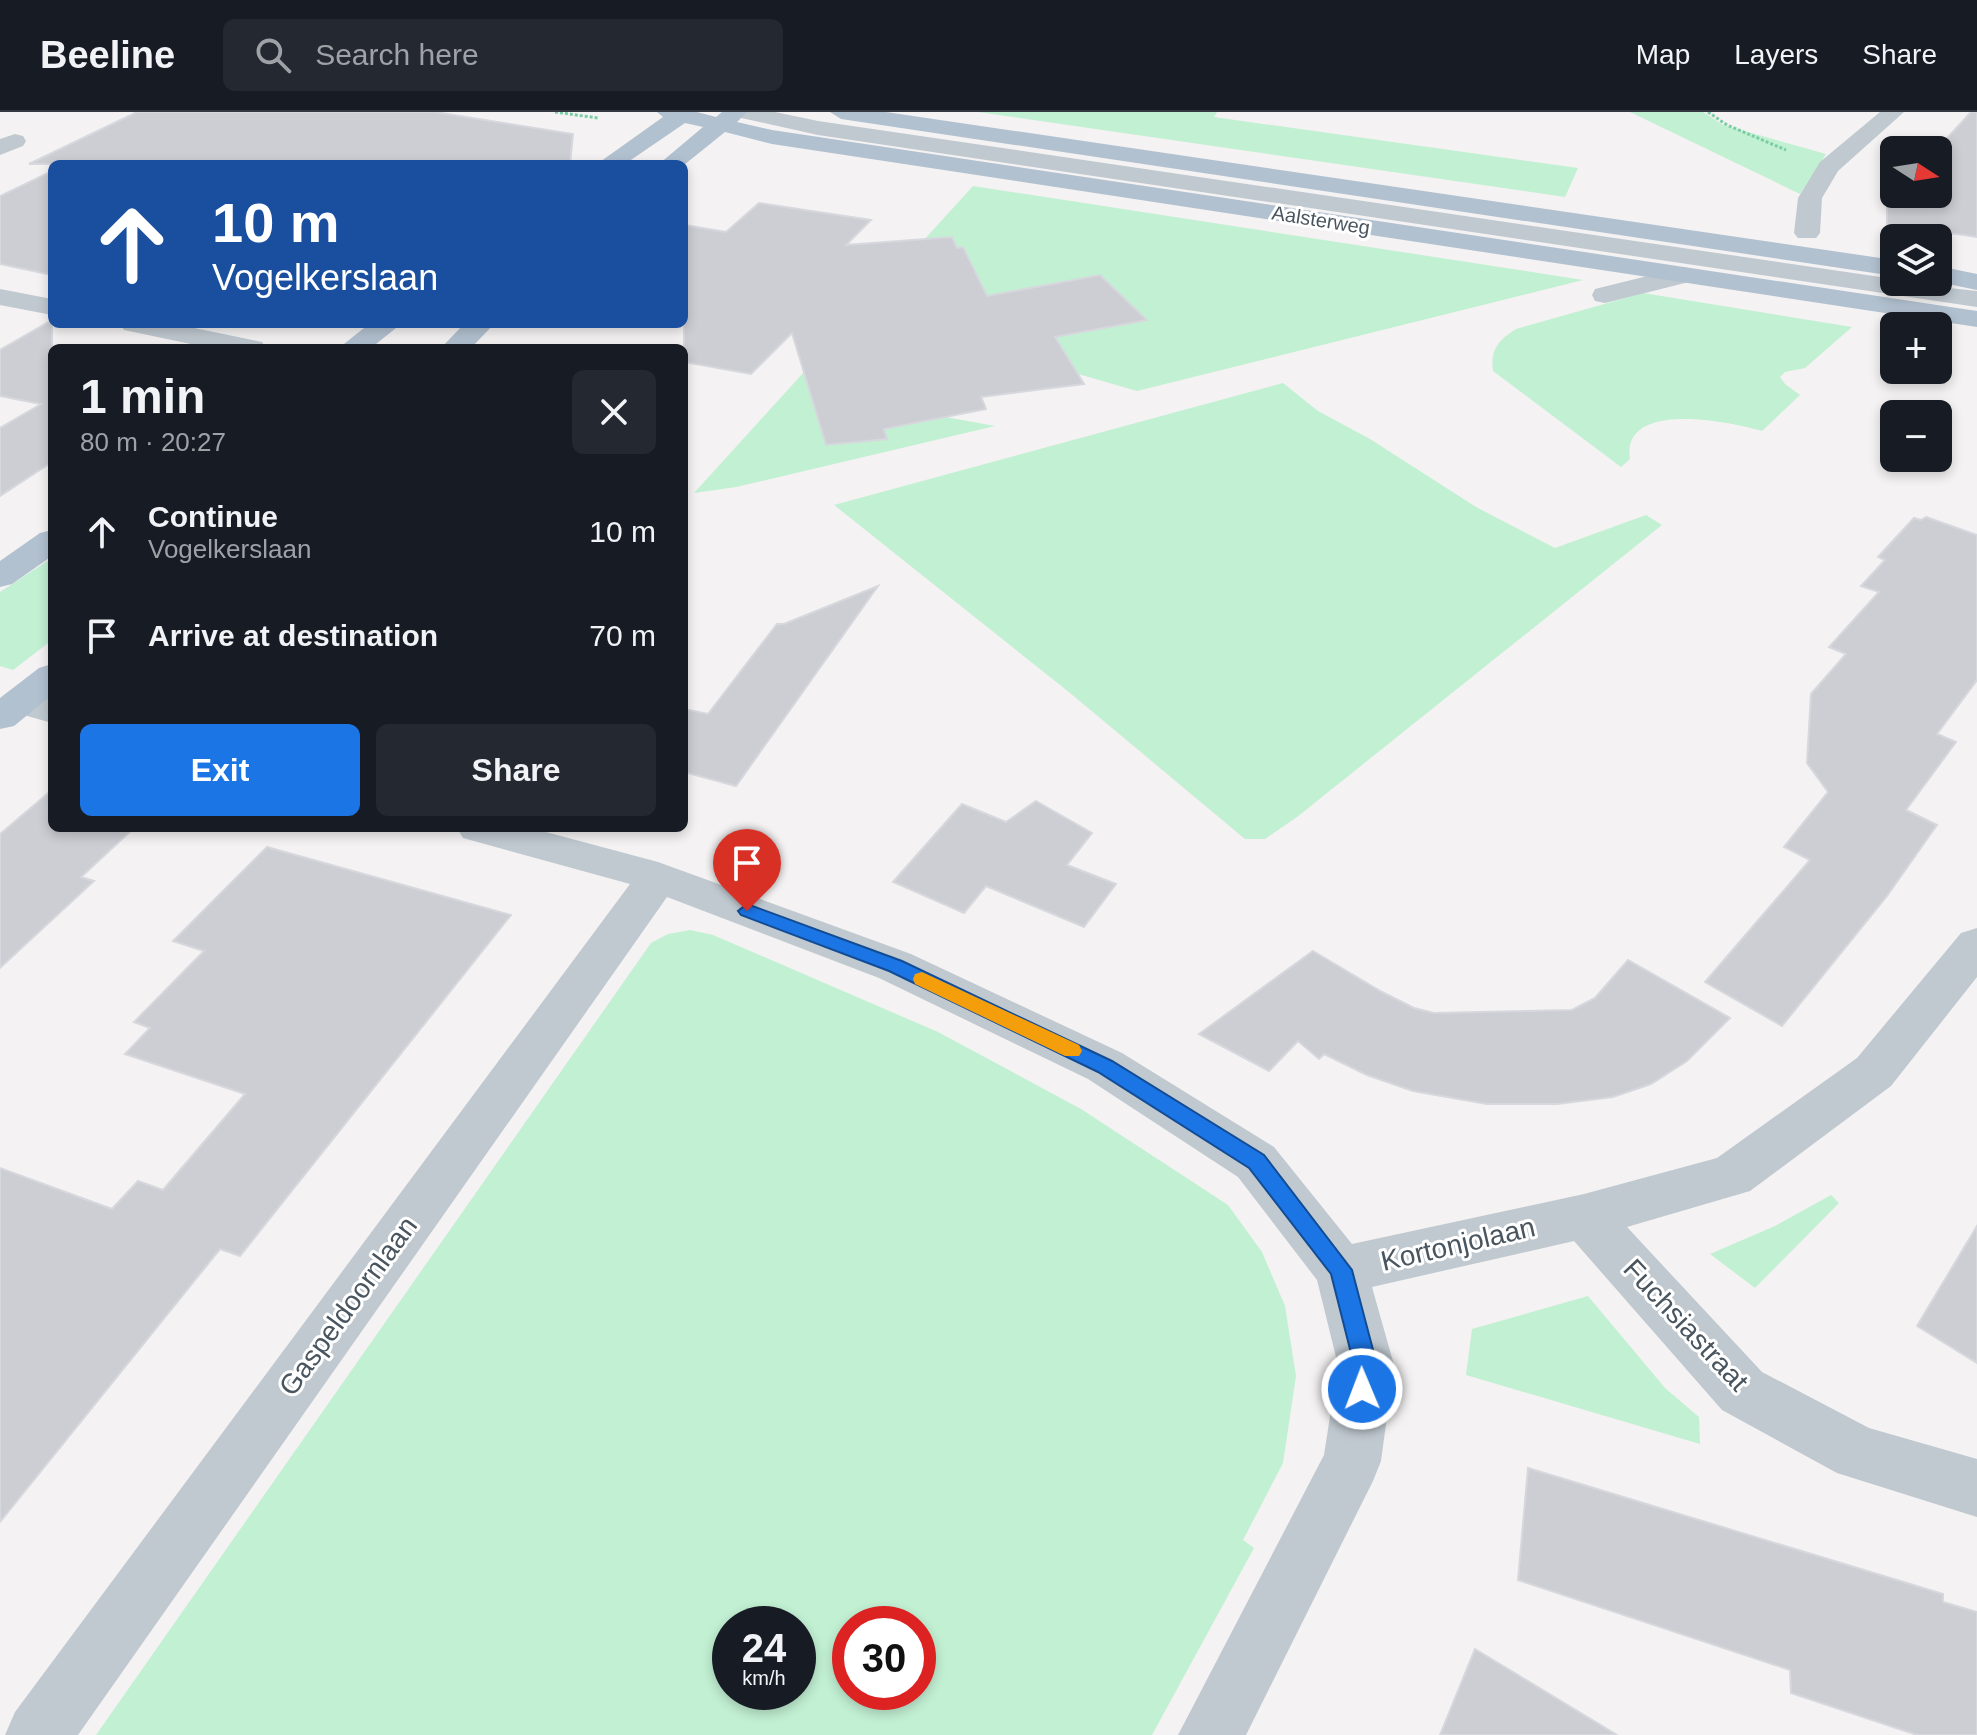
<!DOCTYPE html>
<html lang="en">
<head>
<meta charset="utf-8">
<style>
  :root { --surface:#171b24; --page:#242831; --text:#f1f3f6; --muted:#9ea1a6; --line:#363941; --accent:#1c75e4 }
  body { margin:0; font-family:Helvetica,sans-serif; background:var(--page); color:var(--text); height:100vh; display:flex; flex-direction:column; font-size:30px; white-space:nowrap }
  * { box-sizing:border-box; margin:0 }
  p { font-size:26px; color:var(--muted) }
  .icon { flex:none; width:44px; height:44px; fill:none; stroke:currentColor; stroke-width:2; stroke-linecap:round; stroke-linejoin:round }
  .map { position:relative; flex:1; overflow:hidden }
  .sheet { position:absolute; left:48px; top:232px; width:640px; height:488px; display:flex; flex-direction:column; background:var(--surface); border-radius:12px; box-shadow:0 4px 12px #0003 }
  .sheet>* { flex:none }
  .top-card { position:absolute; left:48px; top:48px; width:640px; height:168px; border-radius:12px; box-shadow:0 4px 12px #0003; background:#1a4fa0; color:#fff; overflow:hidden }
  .needle { width:52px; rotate:102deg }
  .buttons { position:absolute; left:1880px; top:24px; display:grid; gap:16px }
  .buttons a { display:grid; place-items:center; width:72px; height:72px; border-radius:12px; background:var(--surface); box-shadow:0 4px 12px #0003; font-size:40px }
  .speed { position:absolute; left:712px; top:1494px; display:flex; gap:16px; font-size:40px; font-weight:700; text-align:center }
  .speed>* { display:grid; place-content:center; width:104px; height:104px; border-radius:50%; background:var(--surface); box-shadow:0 4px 12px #0003; line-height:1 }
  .speed small { font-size:20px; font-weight:400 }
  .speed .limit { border:12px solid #d22; background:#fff; color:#111 }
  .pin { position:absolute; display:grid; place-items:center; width:68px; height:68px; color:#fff; margin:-82px -34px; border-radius:50% 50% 50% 0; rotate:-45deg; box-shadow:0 0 8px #0007 }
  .pin .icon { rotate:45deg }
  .me { position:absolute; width:88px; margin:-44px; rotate:359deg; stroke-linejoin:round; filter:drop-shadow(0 0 6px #0008) }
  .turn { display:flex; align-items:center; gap:28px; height:168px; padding:0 32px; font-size:36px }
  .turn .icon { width:104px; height:104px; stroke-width:2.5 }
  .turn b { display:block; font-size:56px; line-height:68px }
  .round { display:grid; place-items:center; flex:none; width:84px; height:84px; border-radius:12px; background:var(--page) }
  .summary { display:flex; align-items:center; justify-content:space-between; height:136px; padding:0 32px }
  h1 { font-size:48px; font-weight:700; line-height:60px }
  .action { display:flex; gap:16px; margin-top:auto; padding:16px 32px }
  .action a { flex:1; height:92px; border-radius:12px; background:var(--accent); color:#fff; font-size:32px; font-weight:700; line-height:92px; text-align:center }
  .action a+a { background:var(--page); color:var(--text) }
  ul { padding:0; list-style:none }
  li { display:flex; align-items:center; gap:24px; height:104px; padding:0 32px }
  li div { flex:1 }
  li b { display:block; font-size:30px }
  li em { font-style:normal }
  header { display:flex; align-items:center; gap:48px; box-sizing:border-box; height:112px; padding:0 40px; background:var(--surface); border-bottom:2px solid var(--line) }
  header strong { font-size:38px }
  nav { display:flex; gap:44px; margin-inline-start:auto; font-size:28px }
  .search { width:560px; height:72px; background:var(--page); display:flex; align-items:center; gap:20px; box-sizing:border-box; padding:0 28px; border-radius:12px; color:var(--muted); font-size:30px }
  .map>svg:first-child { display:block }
  .green { fill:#c2f0d3; fill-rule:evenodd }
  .building { fill:#ccced4; stroke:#d6d8dd; stroke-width:2 }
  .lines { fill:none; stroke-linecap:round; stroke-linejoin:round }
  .path { stroke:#7acea4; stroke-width:3; stroke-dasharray:3 2; stroke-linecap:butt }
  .minor { fill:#c0c9d0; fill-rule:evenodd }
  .major { fill:#b2c1d0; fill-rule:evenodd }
  .route { fill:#1c75e4; stroke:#124c94; stroke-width:2 }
  .slow { fill:#f59e0b }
  .labels { text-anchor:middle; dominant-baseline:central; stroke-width:6; stroke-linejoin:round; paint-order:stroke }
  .far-street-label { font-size:20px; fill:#49555f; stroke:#fff }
  .near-street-label { font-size:28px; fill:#49555f; stroke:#fff }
</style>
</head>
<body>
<header>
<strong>Beeline</strong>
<div class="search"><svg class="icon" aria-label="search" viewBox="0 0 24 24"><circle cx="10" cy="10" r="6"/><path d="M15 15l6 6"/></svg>Search here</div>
<nav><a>Map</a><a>Layers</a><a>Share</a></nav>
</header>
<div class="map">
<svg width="1977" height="1623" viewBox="0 0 1977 1623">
  <rect width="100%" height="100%" fill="#f4f2f2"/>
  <g class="green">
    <polygon points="978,0 1217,0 1214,5 1578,56 1565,85"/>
    <polygon points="1630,0 1703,0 1723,13 1826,42 1800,82"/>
    <polygon points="973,74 1519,158 1583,168 1137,279 1061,257 879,293 995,314 736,375 694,381"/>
    <path d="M1643 181 1852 215 1805 256 1785 260 1780 265 1785 272 1800 283 1762 319C1731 310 1621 287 1630 347L1621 355 1493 259C1490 237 1499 228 1516 217Z"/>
    <polygon points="1283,271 1318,299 1370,327 1476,395 1555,436 1646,403 1662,413 1297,705 1265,727 1245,727 1070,581 834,393"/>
    <polygon points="52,446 52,528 13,558 0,554 0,480"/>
    <path d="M690 818 713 823 938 920 1081 997 1228 1093 1262 1140 1285 1194 1296 1264 1283 1351 1243 1428 1254 1436 1152 1623H96L651 831 668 822ZM798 1512V1580H730V1512ZM918 1512V1580H850V1512Z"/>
    <polygon points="1831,1083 1839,1091 1755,1176 1710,1142 1775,1114"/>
    <polygon points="1588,1184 1665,1276 1699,1305 1700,1332 1466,1263 1472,1217"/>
  </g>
  <g class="building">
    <polygon points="137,0 435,0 573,22 570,52 29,52"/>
    <polygon points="1971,0 1977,0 1977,125 1887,112 1887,55 1894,55 1894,82 1938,82 1936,38"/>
    <polygon points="52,59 52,163 0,152 0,84"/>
    <polygon points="759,91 871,108 846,133 952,125 957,136 963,135 987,184 1100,163 1147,208 1055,225 1084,272 981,285 986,297 884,317 887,327 826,333 792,221 751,262 684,250 684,113 726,120"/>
    <polygon points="52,208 52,350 0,384 0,316 41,292 0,284 0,238"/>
    <polygon points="1926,405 1977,423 1977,568 1937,622 1956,630 1906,698 1937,713 1887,784 1782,914 1705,870 1810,748 1784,735 1828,680 1807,651 1811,582 1846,542 1829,535 1879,480 1861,474 1885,448 1878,445 1914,406 1921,408"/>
    <polygon points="878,474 736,674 684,660 684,597 708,602 777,512 784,512"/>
    <polygon points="52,678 52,716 134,716 81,765 94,769 0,856 0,722"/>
    <polygon points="1036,689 1092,721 1067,753 1116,772 1084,815 986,774 964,801 893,770 962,692 1006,710"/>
    <polygon points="267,735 511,803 240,1144 220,1137 0,1410 0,1056 112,1097 138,1069 163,1078 245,982 125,942 150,916 134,910 204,839 173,829"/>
    <polygon points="1313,839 1382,880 1414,896 1434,901 1572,898 1595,886 1628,848 1730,906 1687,949 1651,972 1613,985 1557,992 1487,992 1413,979 1367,963 1324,942 1319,947 1298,929 1269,959 1199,922"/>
    <polygon points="1977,1114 1977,1251 1917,1214"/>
    <polygon points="1528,1356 1943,1482 1943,1490 1977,1500 1977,1623 1917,1623 1791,1581 1790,1558 1518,1468"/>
    <polygon points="1475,1537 1617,1623 1440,1623"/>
  </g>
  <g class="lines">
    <g class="path">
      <polyline points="555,0 598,6"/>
      <polyline points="1708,0 1727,13 1786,38"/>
    </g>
    <g class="minor">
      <polygon points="734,0 775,0 818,9 1894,167 1894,170 1977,179 1977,195 818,23 737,5"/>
      <polygon points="1880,0 1904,0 1838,59 1822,86 1820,121 1816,126 1798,126 1794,121 1798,86 1820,50"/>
      <polygon points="15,22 23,24 26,29 23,34 0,43 0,27"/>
      <polygon points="1684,155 1693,157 1697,163 1693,169 1605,191 1595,189 1592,183 1595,177"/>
      <polygon points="0,177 52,187 52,203 0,193"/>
      <polygon points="120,212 175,212 262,230 266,236 210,236 124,218"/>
      <polygon points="19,578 52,587 52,611 6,598 0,590 6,582"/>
      <polygon points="457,716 531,716 658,750 911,842 1122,941 1274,1035 1352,1132 1584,1082 1717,1046 1857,946 1961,821 1977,816 1977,865 1891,974 1750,1079 1627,1115 1762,1260 1869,1316 1977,1347 1977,1405 1837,1361 1722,1298 1574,1129 1372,1175 1394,1253 1381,1349 1373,1369 1246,1623 1178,1623 1324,1343 1338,1253 1317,1168 1238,1065 1088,967 879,866 667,785 78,1623 5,1623 15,1600 630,772 463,726"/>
    </g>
    <g class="major">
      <polygon points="657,0 697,0 716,5 722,0 747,0 737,10 772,18 1977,199 1977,215 772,32 725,20 684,53 659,52 703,15 685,11 625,52 597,52 663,5"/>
      <polygon points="830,0 886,0 1894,148 1894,164 841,7"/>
      <polygon points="1938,154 1977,162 1977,178 1938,170"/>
      <polygon points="369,212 401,212 371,236 339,236"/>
      <polygon points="464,212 494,212 471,236 441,236"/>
      <polygon points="52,418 52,444 12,472 0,475 0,449 40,421"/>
      <polygon points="52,552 52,583 14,614 0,617 0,586 39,556"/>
    </g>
  </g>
  <polygon class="route" points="747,792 902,849 1112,949 1264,1043 1352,1158 1377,1253 1371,1285 1362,1288 1354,1285 1351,1277 1354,1253 1331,1162 1249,1056 1098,960 889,859 741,803 738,799"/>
  <polygon class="slow" points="922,860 1079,933 1082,939 1079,944 1065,944 915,872 913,867 915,862"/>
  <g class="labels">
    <g class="far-street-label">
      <text transform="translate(1321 108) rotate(9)">Aalsterweg</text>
    </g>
    <g class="near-street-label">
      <text transform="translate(1458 1132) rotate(-13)">Kortonjolaan</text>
      <text transform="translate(348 1194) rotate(-54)">Gaspeldoornlaan</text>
      <text transform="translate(1686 1213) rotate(47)">Fuchsiastraat</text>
    </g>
  </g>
</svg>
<div class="buttons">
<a><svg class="needle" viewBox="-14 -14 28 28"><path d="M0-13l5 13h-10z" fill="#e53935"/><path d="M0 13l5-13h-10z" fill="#9ea1a6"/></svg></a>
<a><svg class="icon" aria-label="layers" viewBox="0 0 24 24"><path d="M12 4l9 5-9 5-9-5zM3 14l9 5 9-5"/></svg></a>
<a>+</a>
<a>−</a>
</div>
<div class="speed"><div>24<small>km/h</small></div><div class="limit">30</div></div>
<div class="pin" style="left:747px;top:799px;background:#d93025"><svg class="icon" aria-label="arrive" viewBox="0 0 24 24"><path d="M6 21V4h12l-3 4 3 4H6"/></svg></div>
<svg class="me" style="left:1362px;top:1277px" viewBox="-20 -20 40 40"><circle r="17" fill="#1c75e4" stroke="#fff" stroke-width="3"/><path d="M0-11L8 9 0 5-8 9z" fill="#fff"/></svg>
<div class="top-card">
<div class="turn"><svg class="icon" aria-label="ahead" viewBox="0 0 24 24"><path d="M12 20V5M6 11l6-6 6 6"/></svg><div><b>10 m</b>Vogelkerslaan</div></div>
</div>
<section class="sheet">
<div class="summary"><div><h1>1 min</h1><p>80 m · 20:27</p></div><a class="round"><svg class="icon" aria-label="close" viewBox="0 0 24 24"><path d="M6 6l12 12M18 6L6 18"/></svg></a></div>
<ul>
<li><svg class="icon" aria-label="ahead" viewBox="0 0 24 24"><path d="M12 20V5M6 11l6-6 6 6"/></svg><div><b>Continue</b><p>Vogelkerslaan</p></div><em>10 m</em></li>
<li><svg class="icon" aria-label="arrive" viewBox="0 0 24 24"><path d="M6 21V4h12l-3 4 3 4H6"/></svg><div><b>Arrive at destination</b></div><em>70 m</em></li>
</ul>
<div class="action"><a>Exit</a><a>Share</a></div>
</section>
</div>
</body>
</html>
